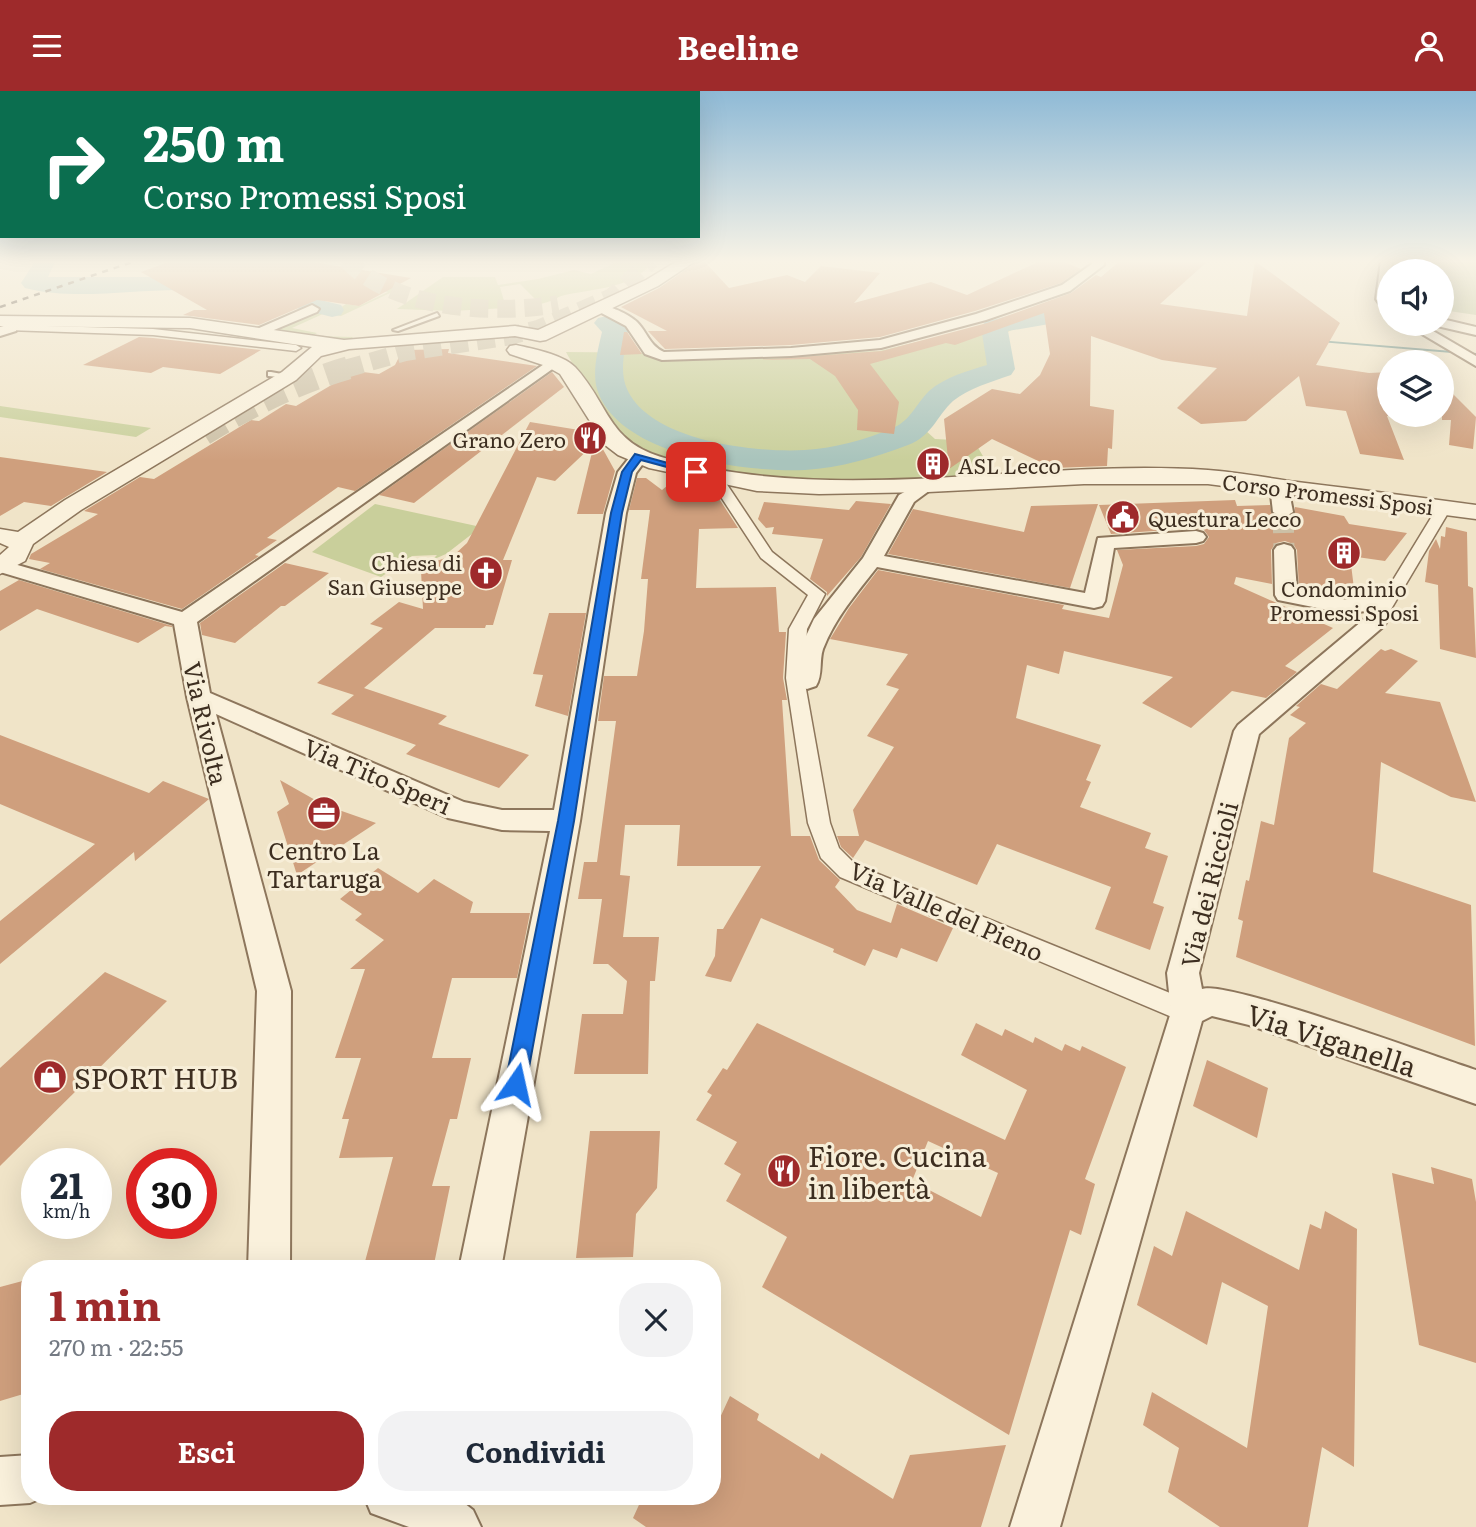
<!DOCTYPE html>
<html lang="it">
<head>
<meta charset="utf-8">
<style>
  :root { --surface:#fff; --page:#f2f2f3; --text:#1f2937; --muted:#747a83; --accent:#9e2a2b }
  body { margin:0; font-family:Literata,serif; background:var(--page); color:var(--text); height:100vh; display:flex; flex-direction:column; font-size:26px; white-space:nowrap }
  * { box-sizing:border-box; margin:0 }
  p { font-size:23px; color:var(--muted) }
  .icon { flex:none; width:38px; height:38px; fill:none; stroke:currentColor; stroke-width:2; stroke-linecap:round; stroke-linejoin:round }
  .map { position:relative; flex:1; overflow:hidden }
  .panel { position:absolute; left:21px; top:1169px; width:700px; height:245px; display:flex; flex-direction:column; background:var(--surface); border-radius:28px; box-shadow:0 7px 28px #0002 }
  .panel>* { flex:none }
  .top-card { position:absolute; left:0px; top:0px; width:700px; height:147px; box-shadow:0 7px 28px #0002; background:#0b6e4f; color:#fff; overflow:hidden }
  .fabs { position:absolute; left:1377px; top:168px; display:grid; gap:14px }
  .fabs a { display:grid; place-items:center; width:77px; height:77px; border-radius:50%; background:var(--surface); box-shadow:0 7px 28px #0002; font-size:35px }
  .speed { position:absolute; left:21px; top:1057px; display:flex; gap:14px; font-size:35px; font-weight:700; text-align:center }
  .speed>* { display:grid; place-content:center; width:91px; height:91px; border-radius:50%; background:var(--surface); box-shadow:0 7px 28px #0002; line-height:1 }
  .speed small { font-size:18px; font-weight:400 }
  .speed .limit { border:10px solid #d22; background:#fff; color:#111 }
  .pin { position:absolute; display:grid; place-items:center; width:60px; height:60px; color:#fff; margin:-30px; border-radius:14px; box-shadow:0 4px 10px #0006 }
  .me { position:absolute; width:77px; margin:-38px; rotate:11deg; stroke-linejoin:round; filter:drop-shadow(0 0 5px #0008) }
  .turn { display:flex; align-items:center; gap:24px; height:147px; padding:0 28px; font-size:32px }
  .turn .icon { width:91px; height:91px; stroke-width:2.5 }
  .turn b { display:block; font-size:49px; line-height:60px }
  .round { display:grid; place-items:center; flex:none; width:74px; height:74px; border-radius:28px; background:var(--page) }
  .head { display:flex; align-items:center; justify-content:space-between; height:119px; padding:0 28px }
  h1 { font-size:42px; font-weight:700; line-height:52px; color:var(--accent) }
  .action { display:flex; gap:14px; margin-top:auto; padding:14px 28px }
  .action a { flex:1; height:80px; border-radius:28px; background:var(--accent); color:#fff; font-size:28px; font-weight:700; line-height:80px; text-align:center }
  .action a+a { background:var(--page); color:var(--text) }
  header { display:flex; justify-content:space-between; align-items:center; height:91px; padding:0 28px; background:var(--accent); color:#fff; font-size:32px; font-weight:700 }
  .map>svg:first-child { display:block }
  .green { fill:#c9cf9b }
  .cemetery { fill:#bfc49a }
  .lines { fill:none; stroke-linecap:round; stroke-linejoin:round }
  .stream { fill:#6f938a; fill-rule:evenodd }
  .river { fill:#a9c4bc; fill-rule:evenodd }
  .building { fill:#cf9f7d; fill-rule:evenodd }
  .minor-tunnel { stroke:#ccc0a6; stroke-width:21; stroke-dasharray:21 10; stroke-linecap:butt }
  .trunk-tunnel-far1 { stroke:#ccc0a6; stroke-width:18; stroke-dasharray:18 9; stroke-linecap:butt }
  .trunk-tunnel { stroke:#ccc0a6; stroke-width:23; stroke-dasharray:23 11; stroke-linecap:butt }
  .service-casing { stroke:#8d765c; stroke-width:4 }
  .pedestrian-casing { stroke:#8d765c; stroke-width:3 }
  .minor-casing { stroke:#8d765c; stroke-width:4 }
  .tertiary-casing { stroke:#8d765c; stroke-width:3 }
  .service { fill:#faf1dc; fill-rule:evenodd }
  .pedestrian { fill:#faf1dc; fill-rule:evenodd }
  .minor { fill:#faf1dc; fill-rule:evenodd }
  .tertiary { fill:#faf1dc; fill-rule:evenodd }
  .rail { stroke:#3d2e20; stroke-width:2.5; stroke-dasharray:6 6; stroke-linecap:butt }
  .route { fill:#1a73e8; stroke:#114b97; stroke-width:2 }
  .labels { text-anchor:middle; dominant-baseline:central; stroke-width:6; stroke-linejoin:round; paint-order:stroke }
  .far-poi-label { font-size:21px; fill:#3d2e20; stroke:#f7eed8; text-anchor:end }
  .far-street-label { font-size:21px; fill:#3d2e20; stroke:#f7eed8 }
  .street-label { font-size:24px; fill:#3d2e20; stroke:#f7eed8 }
  .poi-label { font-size:24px; fill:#3d2e20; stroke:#f7eed8 }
  .near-street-label { font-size:28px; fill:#3d2e20; stroke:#f7eed8 }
  .near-poi-label { font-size:28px; fill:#3d2e20; stroke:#f7eed8; text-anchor:start }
</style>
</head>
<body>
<header><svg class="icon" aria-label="menu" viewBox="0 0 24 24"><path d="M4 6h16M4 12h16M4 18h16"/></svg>Beeline<svg class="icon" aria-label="person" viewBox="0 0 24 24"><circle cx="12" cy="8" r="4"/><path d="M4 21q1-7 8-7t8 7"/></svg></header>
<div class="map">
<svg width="1476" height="1436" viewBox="0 0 1476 1436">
  <rect width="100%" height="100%" fill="#f0e4c8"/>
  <g class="green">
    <path d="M621 169H654C634 198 596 197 565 204 556 206 555 210 540 213L520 193 500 196 506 217 452 220 397 218 443 186H495L498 194 538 188 574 179 591 183Z"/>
    <polygon points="392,192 405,195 341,225 325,222 292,237 317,242 312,245 353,246 351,248 337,249 265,238 318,218 334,221 346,213 359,215 388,201 381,200"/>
    <path d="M1000 231 1015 237 1001 245 1009 274 1004 281C995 285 986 285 976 288 948 296 929 310 925 339L935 348 974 350 996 387C899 388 801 396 705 376 678 370 649 364 626 348 612 338 575 278 566 261L796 263 879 260Z"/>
    <polygon points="0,315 151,337 136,346 0,326"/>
    <polygon points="375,413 481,436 446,463 432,469 437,464 412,465 381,486 312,461"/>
  </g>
  <polygon class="cemetery" points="1399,169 1476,169 1476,224 1442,219 1442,180 1397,180"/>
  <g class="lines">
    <polygon class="stream" points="1318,249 1476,262 1476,264 1320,251"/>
    <g class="river">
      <path d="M36 169H56L48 186H203L259 194 341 214 344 219 341 224 332 226C283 214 235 200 185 199 133 198 76 210 25 197L21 192Z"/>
      <path d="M1055 217 1117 222 1126 225 1130 230 1126 235 1117 238 1055 232 1008 240 1015 278 1011 284C991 291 969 297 953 310 936 326 932 345 908 354 876 366 840 377 805 379 747 382 612 364 596 294 593 277 598 258 602 241L594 232 598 227C612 223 620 228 628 240 625 258 619 281 627 298 650 350 755 362 805 359 835 357 865 349 893 337 910 330 916 313 929 300 945 286 967 280 987 274L981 236 985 231 1027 220Z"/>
    </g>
  </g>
  <g class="building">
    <polygon points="174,169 300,169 411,187 359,215 317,209 259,234 183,224 194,219 207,219 141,181"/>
    <polygon points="700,169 703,169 729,197 787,184 805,191 821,175 880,182 854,212 931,191 967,204 1038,171 1060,169 1081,178 1061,192 975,220 880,246 791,254 665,258 648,240 667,240 621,216 659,197"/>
    <polygon points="1121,169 1209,169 1160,213 1247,225 1255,170 1340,232 1316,274 1369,282 1390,281 1390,325 1387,325 1404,369 1360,363 1346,320 1306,315 1299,285 1246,330 1201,333 1177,317 1217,277 1162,269 1091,245 1090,315 1114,319 1112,358 1108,357 1107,375 1053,377 992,348 949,378 944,328 992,298 1020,303 1040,284 1050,263 1044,222 955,254 946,252 870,273 899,311 894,343 857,339 858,319 835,285 810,268 759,269 882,260 987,232 1071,202 1096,184 1101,186"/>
    <polygon points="624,241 627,241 642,263 620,264"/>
    <polygon points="139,246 153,247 261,259 220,283 163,276 151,282 83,274"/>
    <polygon points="449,258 448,262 537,275 355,400 338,396 267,447 277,449 255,464 259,465 182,518 40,478 50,472 29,468 31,463 98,423 84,420 140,386 154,388 251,329 259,330 286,313 296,315 355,280 379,283 395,274 400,264 406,263 407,259"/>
    <polygon points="552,281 564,296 414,412 379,404"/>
    <polygon points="1442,292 1476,326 1473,358 1449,354 1451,329 1442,329"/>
    <polygon points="530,331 579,339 581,344 594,342 615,380 603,423 577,423 594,353 555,390 537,386 503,469 512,469 493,534 486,534 485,537 435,537 364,597 447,625 438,633 529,664 499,697 406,663 416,654 331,623 354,604 317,592 383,537 370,533 399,511 423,518 421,480 431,472 454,464 467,452"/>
    <polygon points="0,366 107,381 51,415 24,411 0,425"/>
    <polygon points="678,386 709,392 738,437 699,438 696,497 776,496 779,541 786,541 783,587 787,609 782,609 791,745 810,745 819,769 840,789 835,796 857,819 891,832 897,813 953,837 937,871 901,857 897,867 873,858 865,875 833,861 834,858 761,827 731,891 705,885 715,865 717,838 723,838 761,775 677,775 680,734 625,734 620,784 630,785 623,846 659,846 655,890 650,890 648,983 574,983 582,923 623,923 627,890 608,873 593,873 602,808 578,808 584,771 597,771 616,630 598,630 604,585 637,585 644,540 648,488 641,488 650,419 629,419 637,387 646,387 662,399"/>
    <polygon points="1235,409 1237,415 1270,414 1272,423 1282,429 1294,423 1295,416 1344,425 1349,433 1407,442 1385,470 1350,465 1355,506 1299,498 1297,459 1293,453 1285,450 1276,452 1271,459 1272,493 1236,486 1234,493 1333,537 1285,575 1297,581 1266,607 1232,600 1191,637 1142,612 1173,586 1064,560 1059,583 1027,574 1016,627 1101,654 1086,689 1091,691 1080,716 1151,742 1145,757 1168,765 1153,812 1164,816 1150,859 1095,838 1111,796 997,753 977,794 865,749 853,767 841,756 837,745 859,745 853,719 894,656 867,645 899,598 886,594 908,563 830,548 849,517 878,479 1064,514 1062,518 1109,527 1123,474 1117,459 1196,455 1204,453 1209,446 1204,439 1196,437 1111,443 1099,414"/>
    <polygon points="856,410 891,413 861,466 827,505 827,501 810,488 823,448 772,443 774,436 766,437 758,428 764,411 849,419"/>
    <polygon points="1098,413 1070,497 888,463 913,418 1024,441 1031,415"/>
    <polygon points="1446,436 1467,441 1468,495 1473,497 1476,567 1440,558 1438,494 1425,491 1429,460 1436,448 1440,458 1441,445 1445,446"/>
    <polygon points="285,472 329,482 285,515 281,515 235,552 202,544 200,532"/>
    <polygon points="19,489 172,535 172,536 165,535 138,552 37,518 0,540 0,500"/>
    <polygon points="549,522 586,522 568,625 535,615 543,584 533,583"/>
    <polygon points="1381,558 1385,560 1391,558 1418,570 1385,602 1440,611 1476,711 1451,706 1381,671 1373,781 1471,814 1475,955 1236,866 1243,830 1238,828 1246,789 1249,790 1261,730 1274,734 1289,647 1306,632 1290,624 1300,616 1296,615 1321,593 1337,598"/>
    <polygon points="0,644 149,702 163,690 209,708 135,770 134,761 0,873 0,830 95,753 0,713"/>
    <polygon points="280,689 317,710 320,707 336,718 376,732 297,784 277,721 289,713"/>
    <polygon points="378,777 418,802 434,788 473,811 470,822 530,822 517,887 452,887 432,967 471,967 457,1028 450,1028 432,1095 450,1095 433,1178 363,1178 393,1066 339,1067 349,1028 342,1028 361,967 335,967 365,878 350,878 384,849 355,829 362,823 340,808"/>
    <polygon points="105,881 167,910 0,1075 0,977"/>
    <path d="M757 932 1005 1049 1027 999 961 964 976 932 1002 945 1005 938 1033 952 1035 946 1062 960 1065 953 1080 960 1082 955 1126 976 1085 1088 1095 1093 1081 1144 1070 1139 1009 1344 762 1196 787 1146 726 1110 741 1083 724 1073 737 1051 696 1029 712 1004 707 1001 723 977 727 979ZM928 1050 998 1082 981 1126 912 1090Z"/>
    <polygon points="1207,969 1268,997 1257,1047 1193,1015"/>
    <polygon points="590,1040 660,1040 657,1097 636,1123 633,1166 576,1167"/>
    <polygon points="1431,1076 1472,1088 1476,1111 1476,1272 1419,1254 1392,1082 1434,1093"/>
    <polygon points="1186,1120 1299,1179 1310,1133 1321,1138 1325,1120 1357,1138 1354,1376 1322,1356 1308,1436 1220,1436 1168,1401 1179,1357 1143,1334 1152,1301 1247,1357 1268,1215 1222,1191 1207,1254 1137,1214 1154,1155 1172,1165"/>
    <polygon points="30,1188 30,1301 0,1310 0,1196"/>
    <polygon points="730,1305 759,1323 757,1329 819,1368 821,1362 893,1408 910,1364 1006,1354 981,1436 646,1436 633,1427 643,1405 712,1405 712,1344"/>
  </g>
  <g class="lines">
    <polyline class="minor-tunnel" points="1283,421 1284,459"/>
    <g class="trunk-tunnel-far1">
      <path d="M347 169C394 219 495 224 558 213"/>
      <polyline points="345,278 405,261 505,246 538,238 612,206 651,169"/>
    </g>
    <path class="trunk-tunnel" d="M204 343C249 315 301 290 351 276"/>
    <g class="service-casing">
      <g id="service">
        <polygon points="437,222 439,225 398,240 393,239"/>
        <polygon points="271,281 293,285 289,287 268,285 268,281"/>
      </g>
    </g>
    <g class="pedestrian-casing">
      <g id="pedestrian">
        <polygon points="11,234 153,238 296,254 301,257 296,260 153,244 7,239 7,235"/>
        <polygon points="715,382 720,383 772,461 825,503 807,538 804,587 830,732 839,757 856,774 1197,913 1201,921 1197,929 1188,932 1179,929 840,786 821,767 808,732 786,587 789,538 808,504 761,467 708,386"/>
        <polygon points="1444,413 1451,417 1384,530 1382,534 1370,534 1368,530 1437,417"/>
      </g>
    </g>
    <g class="minor-casing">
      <g id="minor">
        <path d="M1092 169H1104V174L1070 200 986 229 881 257 791 265 662 269 645 263 626 235 592 217 594 214C605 212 629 223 637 231 647 241 650 255 664 261L791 257 880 249 976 223 1062 194 1092 173Z"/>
        <polygon points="1381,169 1393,169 1390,180 1390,222 1385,221 1376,208"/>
        <polygon points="312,214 319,218 317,221 262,244 257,245 250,241"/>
        <polygon points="1442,228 1476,236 1476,244 1437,235 1436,233 1442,233"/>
        <polygon points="11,233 16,234 16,240 0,245 0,236"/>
        <polygon points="1405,233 1421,233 1476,265 1476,275"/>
        <polygon points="553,267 558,268 560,271 558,274 197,531 210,602 464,711 502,719 554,719 606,422 618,381 633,362 645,362 648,366 636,382 626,422 580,730 501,1178 459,1178 550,740 502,739 448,727 216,623 291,900 290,1178 248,1178 257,900 187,606 174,533 0,481 0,469 182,521"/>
        <path d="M928 388 937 394 914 411 884 465 1085 502 1098 447 1196 440 1203 442 1206 446 1203 450 1196 452 1114 457 1105 510 1102 515 1094 517 877 476C856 503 835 527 823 558 819 570 823 584 816 595L807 598 798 595 795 590 798 562 814 528 863 467 899 404Z"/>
        <polygon points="1279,389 1288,395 1293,421 1283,427 1273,421 1270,395"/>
        <path d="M1284 453 1291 455 1294 459 1297 500 1348 509 1360 508 1357 504 1360 499C1371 497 1377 499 1383 508L1376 518 1348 523 1278 509 1275 504 1274 459 1277 455Z"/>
        <path d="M1376 523 1384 525 1387 530 1384 535 1259 643 1199 882 1202 898C1227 889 1436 966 1476 979V1013L1249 934 1212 925 1202 930 1060 1436H1010L1171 921 1167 882 1234 640 1238 634 1368 525Z"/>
        <polygon points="30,1364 30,1405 46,1405 30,1412 0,1414 0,1366"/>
        <polygon points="364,1405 455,1405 473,1419 481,1436 409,1436 371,1422"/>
      </g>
    </g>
    <g class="tertiary-casing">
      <g id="tertiary">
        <polygon points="679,169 697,169 658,195 546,249 540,250 515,245 349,258 321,265 296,289 81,419 33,453 25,470 0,483 0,464 9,456 0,452 0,438 18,441 65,409 282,281 312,256 190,237 0,235 0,225 190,227 344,249 515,235 538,239 646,189"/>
        <path d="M516 254C533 258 562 263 575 276 610 314 607 351 665 367 843 416 1027 367 1208 379 1238 381 1268 387 1297 391 1357 398 1416 406 1476 414V428L1208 393H1084L928 401 819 403 757 400 649 377 618 364 605 354 560 283 546 275 510 263 507 259 510 255Z"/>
      </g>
    </g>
    <use href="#service" class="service"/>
    <use href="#pedestrian" class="pedestrian"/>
    <use href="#minor" class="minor"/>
    <use href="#tertiary" class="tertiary"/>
    <polyline class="rail" points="0,216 138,169"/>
  </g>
  <linearGradient id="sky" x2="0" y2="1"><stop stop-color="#8fbad6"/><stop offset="0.46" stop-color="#f8f3e6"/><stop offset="1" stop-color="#f8f3e6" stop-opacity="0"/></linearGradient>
  <rect width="1476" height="370" fill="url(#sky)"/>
  <polygon class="route" points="635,363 701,381 696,384 641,369 632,381 622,422 574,730 526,993 523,1000 516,1003 508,1000 505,993 558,730 611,422 622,381"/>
  <defs>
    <g id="restaurant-disc" transform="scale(1.75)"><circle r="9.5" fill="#9e2a2b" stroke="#f7eed8"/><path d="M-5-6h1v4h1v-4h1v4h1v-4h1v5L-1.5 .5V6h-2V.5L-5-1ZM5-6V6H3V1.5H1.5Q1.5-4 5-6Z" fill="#fff"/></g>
    <g id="building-disc" transform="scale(1.75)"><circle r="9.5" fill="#9e2a2b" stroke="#f7eed8"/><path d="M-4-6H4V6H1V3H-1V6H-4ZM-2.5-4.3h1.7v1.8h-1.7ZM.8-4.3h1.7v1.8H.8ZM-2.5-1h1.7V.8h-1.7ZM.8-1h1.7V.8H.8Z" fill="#fff"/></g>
    <g id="civic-disc" transform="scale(1.75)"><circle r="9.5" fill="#9e2a2b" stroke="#f7eed8"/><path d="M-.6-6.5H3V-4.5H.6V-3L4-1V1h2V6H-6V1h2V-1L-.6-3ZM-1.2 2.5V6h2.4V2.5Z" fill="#fff"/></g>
    <g id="church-disc" transform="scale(1.75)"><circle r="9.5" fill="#9e2a2b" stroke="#f7eed8"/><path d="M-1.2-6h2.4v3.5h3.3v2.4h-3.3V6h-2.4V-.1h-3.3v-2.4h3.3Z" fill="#fff"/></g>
    <g id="office-disc" transform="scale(1.75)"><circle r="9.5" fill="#9e2a2b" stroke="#f7eed8"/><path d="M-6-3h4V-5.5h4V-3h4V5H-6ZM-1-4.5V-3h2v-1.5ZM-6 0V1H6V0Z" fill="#fff"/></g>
    <g id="shop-disc" transform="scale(1.75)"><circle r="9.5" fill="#9e2a2b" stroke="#f7eed8"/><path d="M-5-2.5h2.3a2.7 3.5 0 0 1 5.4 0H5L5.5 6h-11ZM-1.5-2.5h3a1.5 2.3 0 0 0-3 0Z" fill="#fff"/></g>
  </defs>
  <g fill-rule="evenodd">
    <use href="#restaurant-disc" x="590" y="347"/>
    <use href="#building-disc" x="933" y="373"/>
    <use href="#civic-disc" x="1123" y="426"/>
    <use href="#building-disc" x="1344" y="462"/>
    <use href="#church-disc" x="486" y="482"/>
    <use href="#office-disc" x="324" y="722"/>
    <use href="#shop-disc" x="50" y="986"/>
    <use href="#restaurant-disc" x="784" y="1080"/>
  </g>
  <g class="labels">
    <g class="far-poi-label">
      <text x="566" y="347">Grano Zero</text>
      <text x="958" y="373" text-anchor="start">ASL Lecco</text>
      <text x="1148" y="426" text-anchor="start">Questura Lecco</text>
      <text x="462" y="470">Chiesa di<tspan x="462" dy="24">San Giuseppe</tspan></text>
      <text x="1344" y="496" text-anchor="middle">Condominio<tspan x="1344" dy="24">Promessi Sposi</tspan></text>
    </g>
    <g class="far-street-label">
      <text transform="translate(1328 402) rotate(7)">Corso Promessi Sposi</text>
    </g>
    <g class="street-label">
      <text transform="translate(207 632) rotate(77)">Via Rivolta</text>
      <text transform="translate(378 684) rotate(23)">Via Tito Speri</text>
      <text transform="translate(1208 793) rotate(-76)">Via dei Riccioli</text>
      <text transform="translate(947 819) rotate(24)">Via Valle del Pieno</text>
    </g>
    <g class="poi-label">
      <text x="324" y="758">Centro La<tspan x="324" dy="28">Tartaruga</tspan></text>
    </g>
    <g class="near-street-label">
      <text transform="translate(1332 948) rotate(18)">Via Viganella</text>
    </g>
    <g class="near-poi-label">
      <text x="74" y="986">SPORT HUB</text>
      <text x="808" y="1064">Fiore. Cucina<tspan x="808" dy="32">in libertà</tspan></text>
    </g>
  </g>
</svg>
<div class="fabs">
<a><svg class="icon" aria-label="sound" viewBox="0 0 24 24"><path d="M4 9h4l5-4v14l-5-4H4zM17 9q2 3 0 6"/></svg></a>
<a><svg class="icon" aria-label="layers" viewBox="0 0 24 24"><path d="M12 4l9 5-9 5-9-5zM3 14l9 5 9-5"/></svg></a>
</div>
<div class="speed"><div>21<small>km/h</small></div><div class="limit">30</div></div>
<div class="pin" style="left:696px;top:381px;background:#d93025"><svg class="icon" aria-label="arrive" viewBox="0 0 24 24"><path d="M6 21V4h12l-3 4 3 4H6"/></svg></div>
<svg class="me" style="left:516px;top:993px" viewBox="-20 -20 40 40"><path d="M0-17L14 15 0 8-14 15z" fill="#1a73e8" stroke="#fff" stroke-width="4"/></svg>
<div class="top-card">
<div class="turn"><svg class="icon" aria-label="right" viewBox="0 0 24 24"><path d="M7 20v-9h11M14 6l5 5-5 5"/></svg><div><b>250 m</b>Corso Promessi Sposi</div></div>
</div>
<section class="panel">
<div class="head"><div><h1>1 min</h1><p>270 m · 22:55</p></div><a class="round"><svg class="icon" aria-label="close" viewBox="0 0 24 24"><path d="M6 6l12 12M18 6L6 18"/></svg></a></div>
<div class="action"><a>Esci</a><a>Condividi</a></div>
</section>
</div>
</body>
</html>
